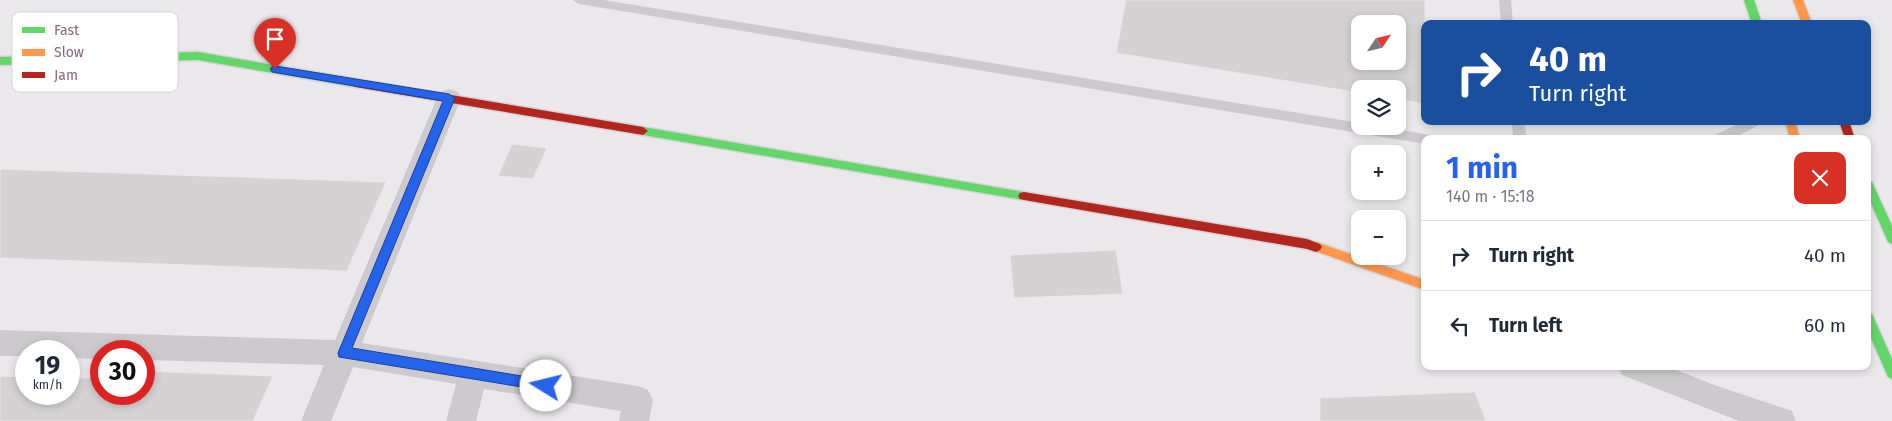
<!DOCTYPE html>
<html lang="en">
<head>
<meta charset="utf-8">
<style>
  :root { --surface:#fff; --page:#f6f6f7; --text:#1f2937; --muted:#747a83; --line:#e0e1e3; --accent:#2563eb }
  body { margin:0; font-family:"Fira Sans",sans-serif; background:var(--page); color:var(--text); height:100vh; display:flex; flex-direction:column; font-size:19px; white-space:nowrap }
  * { box-sizing:border-box; margin:0 }
  p { font-size:16px; color:var(--muted) }
  .icon { flex:none; width:28px; height:28px; fill:none; stroke:currentColor; stroke-width:2; stroke-linecap:round; stroke-linejoin:round }
  .map { position:relative; flex:1; overflow:hidden }
  .drawer { position:absolute; left:1421px; top:135px; width:450px; height:235px; display:flex; flex-direction:column; background:var(--surface); border-radius:10px; box-shadow:0 2px 8px #0003 }
  .drawer>* { flex:none }
  .guide { position:absolute; left:1421px; top:20px; width:450px; height:105px; border-radius:10px; box-shadow:0 2px 8px #0003; background:#1a4fa0; color:#fff; overflow:hidden }
  .needle { width:32px; rotate:55deg }
  .buttons { position:absolute; left:1351px; top:15px; display:grid; gap:10px }
  .buttons a { display:grid; place-items:center; width:55px; height:55px; border-radius:10px; background:var(--surface); box-shadow:0 2px 8px #0003; font-size:25px }
  .speed { position:absolute; left:15px; top:340px; display:flex; gap:10px; font-size:25px; font-weight:700; text-align:center }
  .speed>* { display:grid; place-content:center; width:65px; height:65px; border-radius:50%; background:var(--surface); box-shadow:0 2px 8px #0003; line-height:1 }
  .speed small { font-size:12px; font-weight:400 }
  .speed .limit { border:8px solid #d22; background:#fff; color:#111 }
  .pin { position:absolute; display:grid; place-items:center; width:42px; height:42px; color:#fff; margin:-51px -21px; border-radius:50% 50% 50% 0; rotate:-45deg; box-shadow:0 0 5px #0007 }
  .pin .icon { rotate:45deg }
  .me { position:absolute; width:55px; margin:-28px; rotate:279deg; stroke-linejoin:round; filter:drop-shadow(0 0 4px #0008) }
  .turn { display:flex; align-items:center; gap:18px; height:105px; padding:0 25px; font-size:22px }
  .turn .icon { width:65px; height:65px; stroke-width:2.5 }
  .turn b { display:block; font-size:35px; line-height:42px }
  .round { display:grid; place-items:center; flex:none; width:52px; height:52px; border-radius:10px; background:var(--page) }
  .headline { display:flex; align-items:center; justify-content:space-between; height:85px; padding:0 25px }
  h1 { font-size:30px; font-weight:700; line-height:38px; color:var(--accent) }
  ul { padding:0; list-style:none }
  li { display:flex; align-items:center; gap:15px; height:70px; padding:0 25px; border-top:1px solid var(--line) }
  li div { flex:1 }
  li b { display:block; font-size:19px }
  li em { font-style:normal }
  .map>svg:first-child { display:block }
  .built { fill:#eae8ea; fill-rule:evenodd }
  .building { fill:#d5d2d4; stroke:#e7e8e8; fill-rule:evenodd }
  .lines { fill:none; stroke-linecap:round; stroke-linejoin:round }
  .fast-casing { stroke:#d7d5d6; stroke-width:3 }
  .slow-casing { stroke:#d7d5d6; stroke-width:3 }
  .jam-casing { stroke:#d7d5d6; stroke-width:3 }
  .lane { fill:#cdcacd; fill-rule:evenodd }
  .street { fill:#cdcacd; fill-rule:evenodd }
  .fast { fill:#63d668; fill-rule:evenodd }
  .slow { fill:#ff974d; fill-rule:evenodd }
  .jam { fill:#b3261e; fill-rule:evenodd }
  .route { fill:#2563eb; stroke:#184099 }
  .key { fill:#fff; stroke:#dcd1d8; stroke-width:1 }
  .key-label { font-size:14px; fill:#8a657d }
</style>
</head>
<body>
<div class="map">
<svg width="1892" height="421" viewBox="0 0 1892 421">
  <rect width="100%" height="100%" fill="#f7f8f8"/>
  <path class="built" d="M0 0H1892V421H0ZM1360 24H1398V61H1360ZM1425 24H1868V121H1425ZM1360 89H1398V126H1360ZM1425 139H1868V366H1425ZM1360 154H1398V191H1360ZM1360 219H1398V256H1360ZM26 351H69V394H26ZM101 351H144V394H101Z"/>
  <g class="building">
    <path d="M1126 0H1425V104L1398 99V89H1360V93L1116 53ZM1360 24H1398V61H1360Z"/>
    <polygon points="512,144 547,148 533,179 498,176"/>
    <polygon points="0,169 386,182 347,271 0,258"/>
    <polygon points="1116,250 1123,294 1014,298 1010,255"/>
    <polygon points="144,371 273,376 253,421 0,421 0,376 26,377 26,394 69,394 69,378 101,378 101,394 144,394"/>
    <polygon points="1475,392 1486,421 1320,421 1320,398"/>
  </g>
  <g class="lines">
    <g class="fast-casing">
      <g id="fast">
        <polygon points="1744,0 1754,0 1762,24 1752,24"/>
        <polygon points="198,52 355,79 360,83 355,87 198,60 0,65 0,57"/>
        <polygon points="643,127 1024,192 1028,193 1030,196 1028,199 1024,200 643,135 638,131"/>
        <polygon points="1868,181 1872,182 1892,226 1892,244 1888,242 1868,196"/>
        <polygon points="1868,313 1872,314 1892,359 1892,379 1888,377 1868,331"/>
      </g>
    </g>
    <g class="slow-casing">
      <g id="slow">
        <polygon points="1793,0 1803,0 1812,24 1802,24"/>
        <polygon points="1785,121 1795,121 1800,139 1790,139"/>
        <polygon points="1316,242 1425,280 1425,290 1312,250 1310,247 1312,244"/>
      </g>
    </g>
    <g class="jam-casing">
      <g id="jam">
        <polygon points="355,79 643,127 648,131 643,135 355,87 350,83"/>
        <polygon points="1839,121 1849,121 1855,139 1845,139"/>
        <polygon points="1024,192 1307,239 1320,244 1322,247 1320,250 1316,252 1307,249 1024,200 1020,199 1018,196 1020,193"/>
      </g>
    </g>
    <g class="lane">
      <polygon points="573,0 604,0 1360,123 1360,126 1378,126 1425,134 1430,135 1431,139 1425,139 1425,144 579,4"/>
      <polygon points="1499,0 1511,0 1513,24 1501,24"/>
      <polygon points="1512,121 1524,121 1527,139 1513,139"/>
      <polygon points="1744,121 1762,121 1761,124 1732,139 1714,139 1715,135"/>
    </g>
    <g class="street">
      <polygon points="449,89 458,92 461,98 362,343 638,386 648,390 653,400 649,421 619,421 621,411 484,389 476,421 446,421 456,384 353,367 331,421 301,421 324,365 144,360 144,351 101,351 101,359 69,358 69,351 26,351 26,356 0,356 0,330 335,340 437,98 440,92"/>
      <polygon points="1618,366 1666,366 1717,386 1792,411 1796,421 1739,421 1622,375"/>
    </g>
    <use href="#fast" class="fast"/>
    <use href="#slow" class="slow"/>
    <use href="#jam" class="jam"/>
  </g>
  <polygon class="route" points="275,66 449,94 455,98 352,348 546,380 551,382 552,386 551,390 546,391 339,357 338,353 443,101 272,72 270,69 272,67"/>
  <rect x="12" y="12" width="166" height="80" rx="8" class="key"/>
  <rect x="22" y="27" width="23" height="6" fill="#63d668"/>
  <rect x="22" y="49" width="23" height="7" fill="#ff974d"/>
  <rect x="22" y="72" width="23" height="6" fill="#b3261e"/>
  <g class="key-label">
    <text x="54" y="35">Fast</text>
    <text x="54" y="57">Slow</text>
    <text x="54" y="80">Jam</text>
  </g>
</svg>
<div class="buttons">
<a><svg class="needle" viewBox="-14 -14 28 28"><path d="M0-13l5 13h-10z" fill="#e53935"/><path d="M0 13l5-13h-10z" fill="#747a83"/></svg></a>
<a><svg class="icon" aria-label="layers" viewBox="0 0 24 24"><path d="M12 4l9 5-9 5-9-5zM3 14l9 5 9-5"/></svg></a>
<a>+</a>
<a>−</a>
</div>
<div class="speed"><div>19<small>km/h</small></div><div class="limit">30</div></div>
<div class="pin" style="left:275px;top:69px;background:#d93025"><svg class="icon" aria-label="arrive" viewBox="0 0 24 24"><path d="M6 21V4h12l-3 4 3 4H6"/></svg></div>
<svg class="me" style="left:546px;top:386px" viewBox="-20 -20 40 40"><circle r="19" fill="#fff"/><path d="M0-13L10 11 0 6-10 11z" fill="#2563eb"/></svg>
<div class="guide">
<div class="turn"><svg class="icon" aria-label="right" viewBox="0 0 24 24"><path d="M7 20v-9h11M14 6l5 5-5 5"/></svg><div><b>40 m</b>Turn right</div></div>
</div>
<section class="drawer">
<div class="headline"><div><h1>1 min</h1><p>140 m · 15:18</p></div><a class="round" style="background:#d93025;color:#fff"><svg class="icon" aria-label="close" viewBox="0 0 24 24"><path d="M6 6l12 12M18 6L6 18"/></svg></a></div>
<ul>
<li><svg class="icon" aria-label="right" viewBox="0 0 24 24"><path d="M7 20v-9h11M14 6l5 5-5 5"/></svg><div><b>Turn right</b></div><em>40 m</em></li>
<li><svg class="icon" aria-label="left" viewBox="0 0 24 24"><path d="M17 20v-9H6M10 6l-5 5 5 5"/></svg><div><b>Turn left</b></div><em>60 m</em></li>
</ul>
</section>
</div>
</body>
</html>
